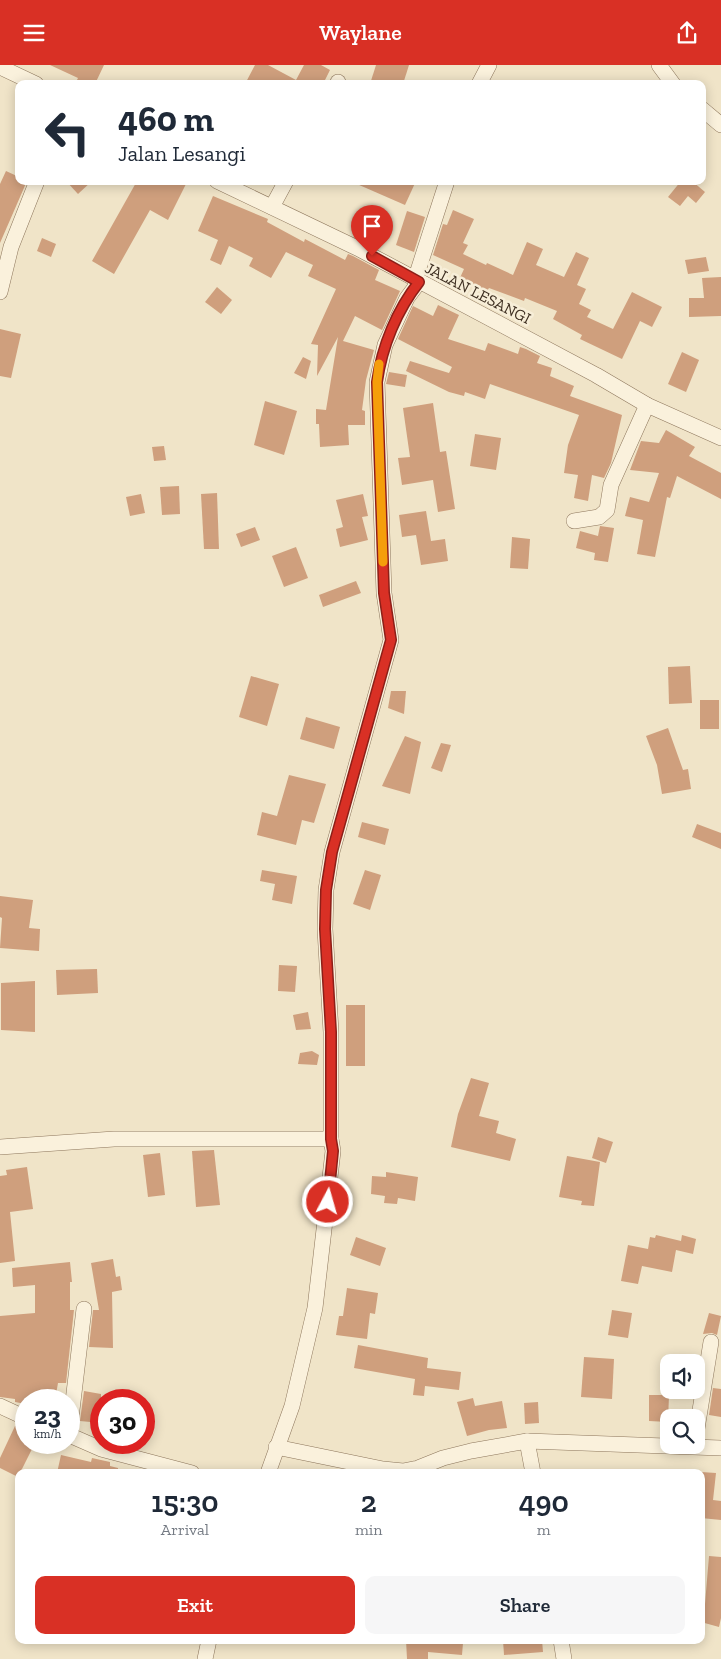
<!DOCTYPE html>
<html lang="en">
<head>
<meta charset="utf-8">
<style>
  :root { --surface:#fff; --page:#f6f6f7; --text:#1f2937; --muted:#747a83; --accent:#d93025 }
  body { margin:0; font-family:"Zilla Slab",serif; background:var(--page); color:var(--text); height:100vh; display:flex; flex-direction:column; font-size:19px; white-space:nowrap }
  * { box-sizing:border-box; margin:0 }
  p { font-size:16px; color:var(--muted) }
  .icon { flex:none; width:28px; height:28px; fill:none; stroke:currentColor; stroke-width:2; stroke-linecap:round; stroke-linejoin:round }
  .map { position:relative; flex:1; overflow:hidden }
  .drawer { position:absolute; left:15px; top:1404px; width:690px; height:175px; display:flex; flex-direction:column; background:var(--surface); border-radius:10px; box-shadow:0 2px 12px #0003 }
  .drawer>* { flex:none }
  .banner { position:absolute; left:15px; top:15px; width:691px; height:105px; border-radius:10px; box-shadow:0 2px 12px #0003; background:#fff; color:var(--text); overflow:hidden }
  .controls { position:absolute; left:660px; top:1289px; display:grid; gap:10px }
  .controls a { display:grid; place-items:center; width:45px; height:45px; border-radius:10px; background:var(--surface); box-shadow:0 2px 12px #0003; font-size:25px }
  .speed { position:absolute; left:15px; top:1324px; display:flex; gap:10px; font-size:25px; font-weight:700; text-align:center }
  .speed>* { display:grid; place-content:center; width:65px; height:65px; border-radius:50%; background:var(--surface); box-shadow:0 2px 12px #0003; line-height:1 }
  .speed small { font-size:12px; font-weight:400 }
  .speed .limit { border:8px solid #d22; background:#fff; color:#111 }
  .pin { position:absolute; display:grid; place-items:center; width:42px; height:42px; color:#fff; margin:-51px -21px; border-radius:50% 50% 50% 0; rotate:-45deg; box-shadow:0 0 5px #0007 }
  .pin .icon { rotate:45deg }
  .me { position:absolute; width:55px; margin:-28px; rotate:6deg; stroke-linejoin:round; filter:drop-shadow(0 0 4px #0008) }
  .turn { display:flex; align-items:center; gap:18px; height:105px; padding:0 20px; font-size:22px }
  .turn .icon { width:65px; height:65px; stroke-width:2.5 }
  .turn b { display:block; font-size:35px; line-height:42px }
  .eta { display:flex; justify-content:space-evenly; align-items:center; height:85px; text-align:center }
  .eta b { font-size:30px; font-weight:600; line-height:35px }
  .cta { display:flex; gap:10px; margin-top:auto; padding:10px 20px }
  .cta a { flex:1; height:58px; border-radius:10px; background:var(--accent); color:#fff; font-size:20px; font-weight:600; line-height:58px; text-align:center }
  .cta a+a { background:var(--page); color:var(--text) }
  header { display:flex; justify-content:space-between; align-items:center; height:65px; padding:0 20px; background:var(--accent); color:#fff; font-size:22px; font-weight:600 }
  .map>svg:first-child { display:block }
  .building { fill:#cf9f7d }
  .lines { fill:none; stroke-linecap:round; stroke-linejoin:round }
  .street-casing { stroke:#8d765c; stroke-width:16 }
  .street { stroke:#faf1dc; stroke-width:15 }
  .route-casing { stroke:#8d1f18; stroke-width:12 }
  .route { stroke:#d93025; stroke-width:9 }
  .slow { stroke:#f59e0b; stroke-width:9 }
  .labels { text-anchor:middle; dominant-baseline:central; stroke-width:5; stroke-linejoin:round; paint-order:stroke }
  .street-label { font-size:16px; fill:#3d2e20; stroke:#f7eed8 }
</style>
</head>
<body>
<header><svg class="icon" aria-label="menu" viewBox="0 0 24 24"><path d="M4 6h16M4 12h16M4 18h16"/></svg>Waylane<svg class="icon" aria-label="share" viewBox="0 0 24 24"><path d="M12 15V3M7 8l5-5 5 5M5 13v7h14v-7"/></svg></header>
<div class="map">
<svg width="721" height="1594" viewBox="0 0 721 1594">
  <rect width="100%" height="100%" fill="#f0e4c8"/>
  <g class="building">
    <polygon points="50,0 104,0 95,19 75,19 78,13"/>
    <polygon points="255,0 268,0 296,15 304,0 321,0 330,5 323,19 245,19"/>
    <polygon points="376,0 409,0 403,19 370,19"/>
    <polygon points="6,106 19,112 19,116 27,116 0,178 0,119"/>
    <polygon points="66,116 92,116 78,129"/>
    <polygon points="137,116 180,116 186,119 168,155 150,145 114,209 92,196"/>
    <polygon points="350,116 416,116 405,140"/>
    <polygon points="681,116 692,116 705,127 696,138 688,131 680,141 668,132"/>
    <polygon points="213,131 268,154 267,157 304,177 305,174 345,195 348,189 353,191 379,205 375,215 400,226 382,265 355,251 343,276 374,285 366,315 362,345 365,346 365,360 348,360 349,380 320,382 319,359 316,359 316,344 326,345 338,272 317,311 318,280 311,279 336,224 308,211 313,200 286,187 271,213 249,201 253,193 229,181 221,200 210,195 218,175 198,166"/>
    <polygon points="453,145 474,154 463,178 468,180 463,189 486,200 487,198 513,210 527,177 543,184 536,200 564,212 576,187 589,193 577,220 586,224 579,239 591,245 587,252 613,264 632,227 662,242 652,262 640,256 622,294 580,274 582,270 553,254 557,246 525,233 524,236 489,223 487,226 473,219 471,222 459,215 464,204 433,190 443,159 447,160"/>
    <polygon points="407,146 425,152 414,187 396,180"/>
    <polygon points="42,173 56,179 51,192 37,186"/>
    <polygon points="706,192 709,206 688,209 685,195"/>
    <polygon points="721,212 721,251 689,252 689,233 704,233 702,213"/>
    <polygon points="217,222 232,235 221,249 205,237"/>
    <polygon points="438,240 459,250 448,274 485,286 488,278 518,289 520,282 526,284 540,291 537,298 552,303 550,311 574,321 570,331 622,350 611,398 604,413 592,410 588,436 574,433 578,410 564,408 568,380 579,350 490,319 485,334 465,327 464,331 449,327 406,306 410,296 449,308 452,302 398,274 413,241 433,251"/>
    <polygon points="0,264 21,269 11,313 0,311"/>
    <polygon points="682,287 699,295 686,327 668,319"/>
    <polygon points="303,292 311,296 306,314 294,308"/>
    <polygon points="389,307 407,310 405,322 386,319"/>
    <polygon points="265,336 297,346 284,390 254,380"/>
    <polygon points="433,338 440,387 446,386 455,444 438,447 433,415 402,420 398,393 410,392 403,343"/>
    <polygon points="666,365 695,382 689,391 721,408 721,434 677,411 670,433 667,432 655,492 637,489 643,455 625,451 630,432 649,437 659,408 630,405 641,376 659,378"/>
    <polygon points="475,369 501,373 496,405 470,401"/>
    <polygon points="164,381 166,395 154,396 152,382"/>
    <polygon points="179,421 180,449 162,450 160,422"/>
    <polygon points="217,428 219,484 204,484 201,429"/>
    <polygon points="141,429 145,448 130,451 126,432"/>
    <polygon points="363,429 368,451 362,452 368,475 340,482 336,464 343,462 336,435"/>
    <polygon points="426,446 431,476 445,474 448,496 421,500 416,470 402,472 399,450"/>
    <polygon points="600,461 614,463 608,497 594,495 595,488 576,483 580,466 598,471"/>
    <polygon points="255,462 260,475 241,482 236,469"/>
    <polygon points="512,472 530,474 528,504 510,503"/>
    <polygon points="296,482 308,513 284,522 272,491"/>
    <polygon points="356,516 361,528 323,542 319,530"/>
    <polygon points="690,601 692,638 669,639 668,602"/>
    <polygon points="251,611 279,619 267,661 239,652"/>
    <polygon points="391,626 406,626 404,649 388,643"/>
    <rect x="700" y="635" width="19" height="29"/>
    <polygon points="306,652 340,662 334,684 300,674"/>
    <polygon points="668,663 683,705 688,704 691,724 662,729 657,700 646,671"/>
    <polygon points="405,671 421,677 410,729 382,721"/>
    <polygon points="441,678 451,680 442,707 431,703"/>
    <polygon points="289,710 326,719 314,758 302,755 296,780 257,770 262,747 277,751"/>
    <polygon points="362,757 389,764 385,780 358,772"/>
    <polygon points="697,759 721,768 721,784 692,772"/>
    <polygon points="262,805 297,811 292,839 272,835 275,819 260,816"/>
    <polygon points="365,805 381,810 370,845 353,839"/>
    <polygon points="0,831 33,835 29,863 40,864 39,886 0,883 2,853 0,852"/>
    <polygon points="279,900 297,901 295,927 278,926"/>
    <polygon points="97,904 98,928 57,930 56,905"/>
    <polygon points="35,916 35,967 1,965 1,918"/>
    <rect x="346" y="940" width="19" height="61"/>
    <polygon points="308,947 311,964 296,965 293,950"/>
    <polygon points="312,986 319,990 317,1000 298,999 300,988"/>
    <polygon points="471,1013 489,1018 479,1051 499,1056 496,1068 516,1074 510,1096 451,1082 458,1049"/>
    <polygon points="598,1072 613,1077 606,1098 592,1093"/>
    <polygon points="214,1085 220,1140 196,1142 192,1086"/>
    <polygon points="160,1088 165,1130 148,1132 143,1090"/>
    <polygon points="567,1091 600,1097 594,1141 581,1140 582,1136 559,1132"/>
    <polygon points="27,1102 33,1144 10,1147 15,1196 0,1198 0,1111 7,1110 6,1105"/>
    <polygon points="386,1107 418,1112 415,1136 398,1133 397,1139 384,1138 385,1131 371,1129 372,1111 386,1112"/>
    <polygon points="656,1170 681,1176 682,1170 696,1174 693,1189 676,1185 672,1207 642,1201 638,1219 621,1216 628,1180 648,1184 650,1172 655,1173"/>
    <polygon points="356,1172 386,1183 380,1201 350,1190"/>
    <polygon points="113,1194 116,1212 120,1211 122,1225 112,1227 113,1283 89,1282 93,1245 99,1245 91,1198"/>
    <polygon points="70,1197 72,1217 70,1217 70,1245 74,1245 66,1318 58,1318 55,1335 26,1335 26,1339 15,1337 15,1334 0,1332 0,1251 35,1248 35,1220 13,1222 12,1203"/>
    <polygon points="347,1223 378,1228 375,1249 370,1248 367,1274 336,1270 339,1251 343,1251"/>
    <polygon points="612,1245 632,1248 628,1273 608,1270"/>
    <polygon points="709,1248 721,1251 717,1270 712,1268 703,1269"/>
    <polygon points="358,1280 428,1293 427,1303 461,1307 459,1325 425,1321 424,1331 413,1330 415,1314 354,1303"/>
    <polygon points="584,1292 614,1294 612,1334 581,1332"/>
    <polygon points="713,1323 721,1324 721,1352 709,1350"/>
    <polygon points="84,1326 101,1329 101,1358 80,1356"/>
    <polygon points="649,1330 669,1330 668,1357 649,1356"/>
    <polygon points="473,1333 475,1341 502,1336 507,1363 489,1365 467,1371 457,1337"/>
    <polygon points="538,1337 539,1358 525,1359 524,1338"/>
    <polygon points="15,1361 26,1367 26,1378 35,1378 18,1412 0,1403 0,1393"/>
    <polygon points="61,1390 91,1397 92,1393 110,1397 110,1401 118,1403 118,1408 57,1408"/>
    <polygon points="701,1407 716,1408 713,1435 721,1436 721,1455 701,1453"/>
    <polygon points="709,1491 721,1492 721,1553 719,1562 701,1557 701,1538 705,1539"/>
    <polygon points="406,1575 463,1578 462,1590 428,1587 428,1594 407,1594"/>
    <polygon points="503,1575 542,1575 543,1587 504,1590"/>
  </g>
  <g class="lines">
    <g class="street-casing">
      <g id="street">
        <polyline points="659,0 673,19"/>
        <polyline points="0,2 36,19"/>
        <polyline points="338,19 338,17"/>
        <polyline points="479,19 489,0"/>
        <polyline points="702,44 721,60"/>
        <polyline points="217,116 357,183 596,310 647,340 721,373"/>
        <polyline points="272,142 286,116"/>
        <polyline points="415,215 447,116"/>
        <polyline points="0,227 11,182 37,116"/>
        <polyline points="574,456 599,452 607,445 611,420 647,340"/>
        <polyline points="0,1082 114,1074 331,1074"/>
        <polyline points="84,1244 69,1370 101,1384 192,1408"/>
        <polyline points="0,1341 26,1353"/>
        <polyline points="696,1370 711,1277"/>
        <polyline points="527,1376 533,1408"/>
        <polyline points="276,1382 383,1404 403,1406 418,1403 443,1393 471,1386 527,1376 721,1383"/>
        <polyline points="268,1408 292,1341 315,1243 333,1086 331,1074 331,967 325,864 326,825 332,787 391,575 384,528 377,317 385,280 407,233 419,217"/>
        <polyline points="561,1575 564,1594"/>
        <polyline points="205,1594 209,1575"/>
      </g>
    </g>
    <use href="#street" class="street"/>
  </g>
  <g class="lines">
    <g class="route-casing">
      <path id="route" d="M328 1137 333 1086 331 1074V967L325 864 326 825 332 787 391 575 384 528 377 317C382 281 397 245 419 217L372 191"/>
    </g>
    <use href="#route" class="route"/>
    <polyline class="slow" points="379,299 377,317 383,497"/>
  </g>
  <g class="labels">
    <g class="street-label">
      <text transform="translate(478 228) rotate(27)">JALAN LESANGI</text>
    </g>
  </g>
</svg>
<div class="controls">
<a><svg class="icon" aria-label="sound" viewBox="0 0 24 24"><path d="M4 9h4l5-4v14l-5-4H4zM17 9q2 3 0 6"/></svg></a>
<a><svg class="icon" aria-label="search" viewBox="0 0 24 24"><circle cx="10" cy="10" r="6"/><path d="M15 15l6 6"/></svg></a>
</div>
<div class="speed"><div>23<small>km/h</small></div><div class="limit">30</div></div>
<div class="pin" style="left:372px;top:191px;background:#d93025"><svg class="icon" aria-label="arrive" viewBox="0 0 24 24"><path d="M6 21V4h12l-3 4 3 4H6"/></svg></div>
<svg class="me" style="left:328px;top:1137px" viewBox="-20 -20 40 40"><circle r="17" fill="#d93025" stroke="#fff" stroke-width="3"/><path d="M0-11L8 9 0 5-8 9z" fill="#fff"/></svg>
<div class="banner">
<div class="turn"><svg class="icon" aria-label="left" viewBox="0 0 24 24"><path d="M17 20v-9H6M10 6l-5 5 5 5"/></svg><div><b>460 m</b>Jalan Lesangi</div></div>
</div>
<section class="drawer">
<div class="eta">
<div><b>15:30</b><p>Arrival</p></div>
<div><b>2</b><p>min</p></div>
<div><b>490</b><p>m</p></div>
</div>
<div class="cta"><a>Exit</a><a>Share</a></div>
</section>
</div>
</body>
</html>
